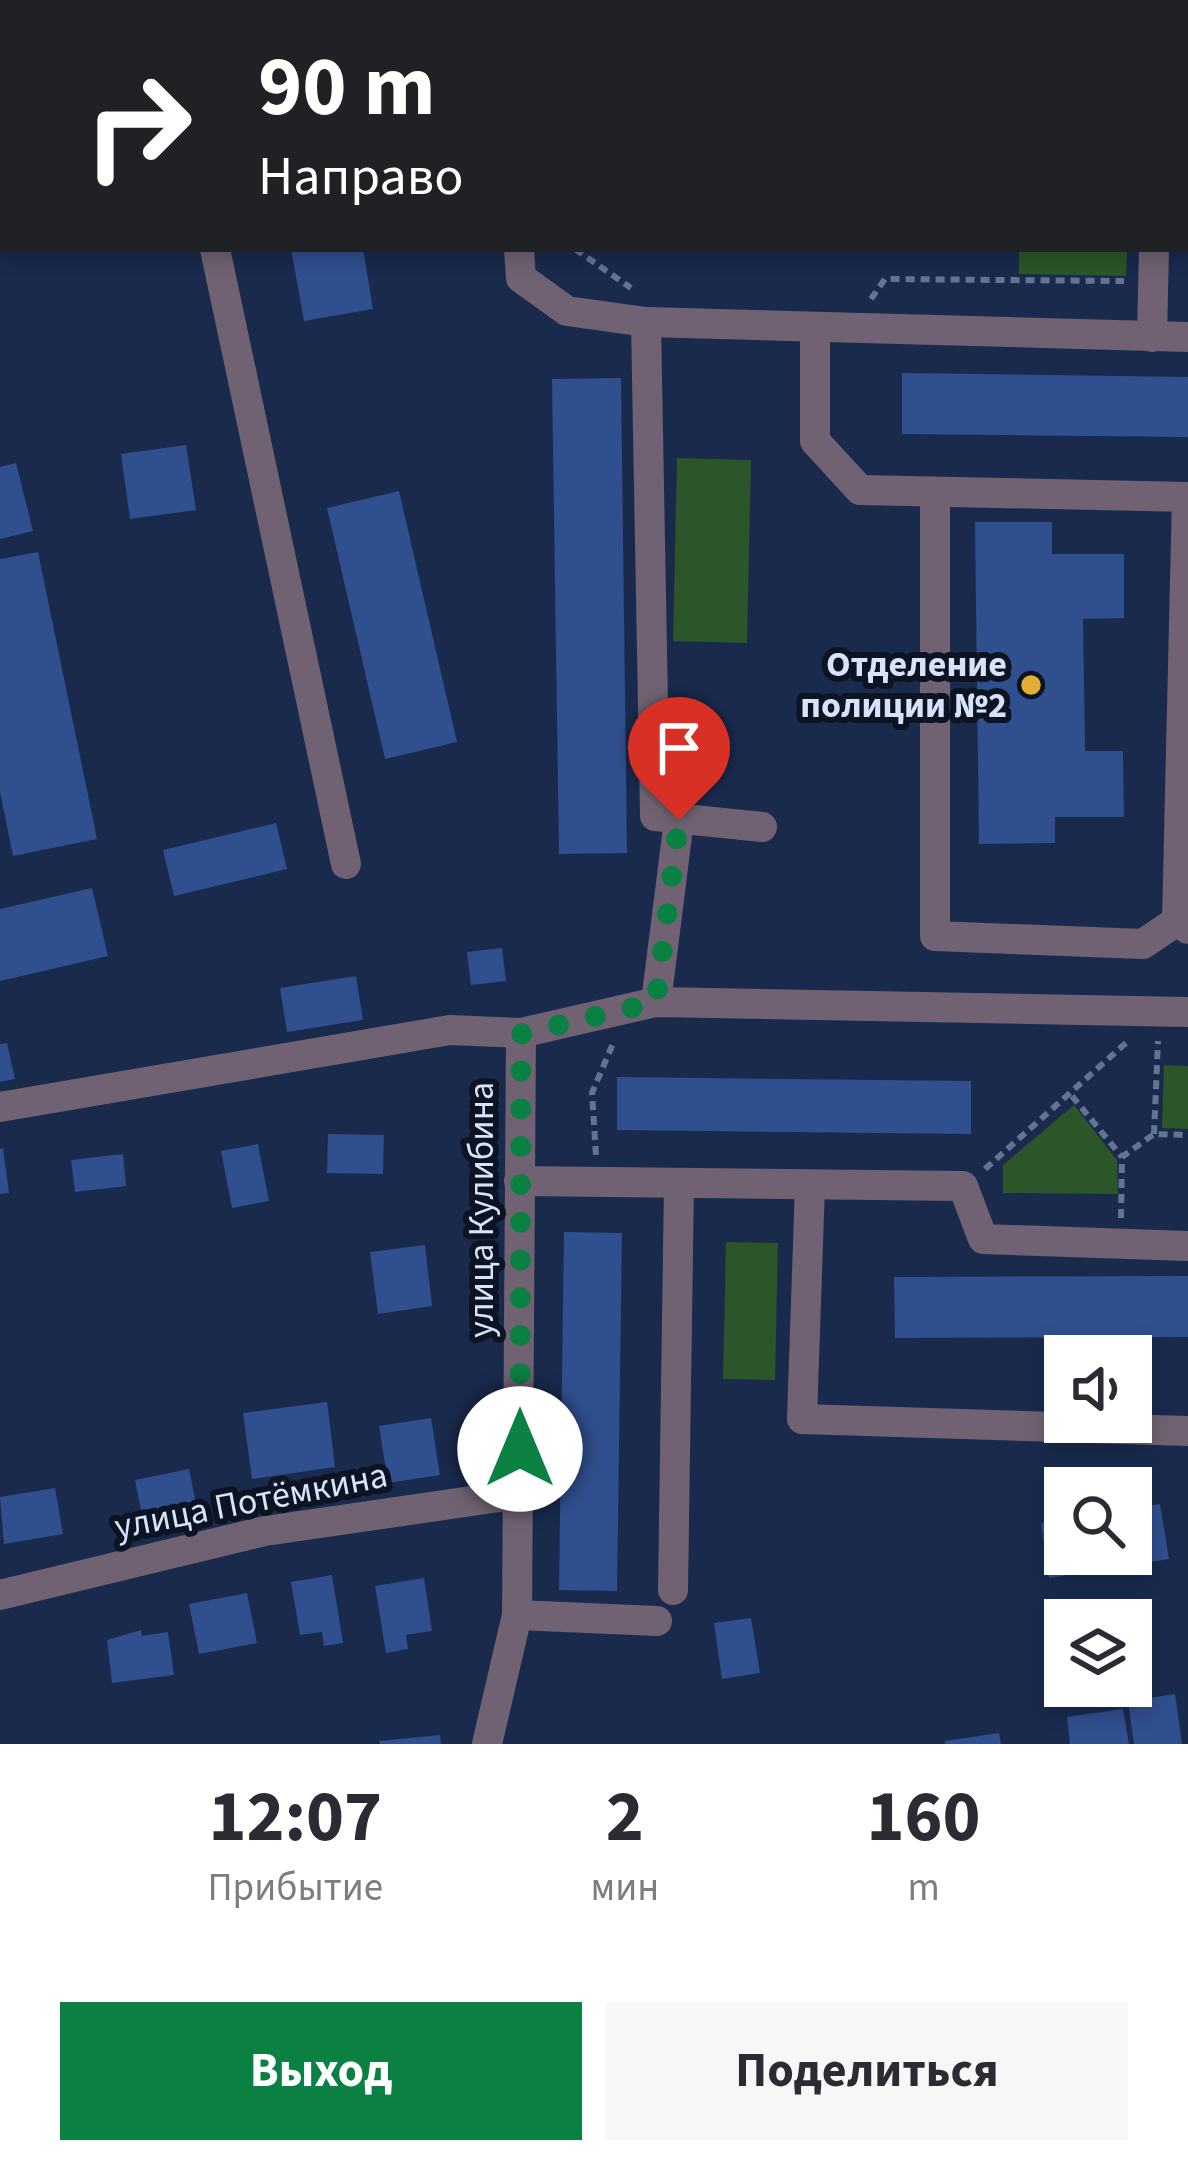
<!DOCTYPE html>
<html lang="ru">
<head>
<meta charset="utf-8">
<style>
  :root { --surface:#fff; --page:#f7f7f7; --text:#2b2b33; --muted:#7c7c81; --accent:#0b8043 }
  body { margin:0; font-family:"Source Sans 3",sans-serif; background:var(--page); color:var(--text); height:100vh; display:flex; flex-direction:column; font-size:45px; white-space:nowrap }
  * { box-sizing:border-box; margin:0 }
  p { font-size:39px; color:var(--muted) }
  .icon { flex:none; width:66px; height:66px; fill:none; stroke:currentColor; stroke-width:2; stroke-linecap:round; stroke-linejoin:round }
  .map { position:relative; height:1744px; overflow:hidden }
  .drawer { display:flex; flex-direction:column; background:var(--surface); flex:1 }
  .drawer>* { flex:none }
  .top-card { position:absolute; left:0px; top:0px; width:1188px; height:252px; box-shadow:0 6px 18px #0003; background:#202124; color:#fff; overflow:hidden }
  .tools { position:absolute; left:1044px; top:1335px; display:grid; gap:24px }
  .tools a { display:grid; place-items:center; width:108px; height:108px; border-radius:0px; background:var(--surface); box-shadow:0 6px 18px #0003; font-size:60px }
  .pin { position:absolute; display:grid; place-items:center; width:102px; height:102px; color:#fff; margin:-123px -51px; border-radius:50% 50% 50% 0; rotate:-45deg; box-shadow:0 0 12px #0007 }
  .pin .icon { rotate:45deg }
  .me { position:absolute; width:132px; margin:-66px; rotate:0deg; stroke-linejoin:round; filter:drop-shadow(0 0 9px #0008) }
  .turn { display:flex; align-items:center; gap:42px; height:252px; padding:0 60px; font-size:54px }
  .turn .icon { width:156px; height:156px; stroke-width:2.5 }
  .turn b { display:block; font-size:84px; line-height:102px }
  .eta { display:flex; justify-content:space-evenly; align-items:center; height:204px; text-align:center }
  .eta b { font-size:72px; font-weight:700; line-height:84px }
  .button { display:flex; gap:24px; margin-top:auto; padding:24px 60px }
  .button a { flex:1; height:138px; border-radius:0px; background:var(--accent); color:#fff; font-size:48px; font-weight:700; line-height:138px; text-align:center }
  .button a+a { background:var(--page); color:var(--text) }
  .map>svg:first-child { display:block }
  .green { fill:#2c552a }
  .building { fill:#304f8e }
  .lines { fill:none; stroke-linecap:round; stroke-linejoin:round }
  .path { stroke:#647391; stroke-width:6; stroke-dasharray:9 6; stroke-linecap:butt }
  .minor { stroke:#706272; stroke-width:30 }
  .route { stroke:#0b8043; stroke-width:21; stroke-dasharray:0 37.8 }
  .poi-dot { fill:#e4ae35; stroke:#0c1423; stroke-width:4.5 }
  .labels { text-anchor:middle; dominant-baseline:central; stroke-width:12; stroke-linejoin:round; paint-order:stroke }
  .poi-label { font-size:36px; font-weight:bold; fill:#d6e3f9; stroke:#0c1423; text-anchor:end }
  .street-label { font-size:36px; fill:#d6e3f9; stroke:#0c1423 }
</style>
</head>
<body>
<div class="map">
<svg width="1188" height="1744" viewBox="0 0 1188 1744">
  <rect width="100%" height="100%" fill="#192a4d"/>
  <g class="green">
    <polygon points="1019,249 1127,249 1126,276 1019,274"/>
    <polygon points="677,458 751,460 747,643 673,641"/>
    <polygon points="1164,1065 1188,1066 1188,1129 1162,1128"/>
    <polygon points="1074,1105 1117,1160 1118,1194 1003,1193 1003,1165"/>
    <polygon points="726,1242 778,1243 775,1380 723,1379"/>
  </g>
  <g class="building">
    <polygon points="291,249 363,249 373,309 304,321"/>
    <polygon points="902,373 1188,377 1188,437 902,434"/>
    <polygon points="621,378 627,853 559,854 552,379"/>
    <polygon points="186,445 196,510 130,519 121,454"/>
    <polygon points="16,463 33,531 0,539 0,467"/>
    <polygon points="399,491 457,742 385,759 327,508"/>
    <polygon points="975,522 1052,522 1052,554 1124,554 1124,618 1083,619 1085,751 1123,751 1124,817 1055,817 1055,843 979,844"/>
    <polygon points="38,552 97,839 13,856 0,792 0,559"/>
    <polygon points="276,823 287,869 174,896 163,850"/>
    <polygon points="92,888 108,956 0,981 0,909"/>
    <polygon points="502,948 506,981 471,985 467,952"/>
    <polygon points="356,976 363,1020 287,1032 280,988"/>
    <polygon points="7,1043 15,1079 0,1082 0,1044"/>
    <polygon points="617,1077 971,1081 971,1134 617,1130"/>
    <polygon points="328,1134 384,1135 383,1174 327,1173"/>
    <polygon points="258,1144 269,1201 232,1208 221,1151"/>
    <polygon points="3,1148 9,1193 0,1194 0,1149"/>
    <polygon points="123,1154 126,1186 75,1192 71,1160"/>
    <polygon points="564,1232 622,1233 617,1591 559,1590"/>
    <polygon points="425,1245 432,1306 378,1314 370,1252"/>
    <polygon points="1188,1276 1188,1337 895,1338 894,1277"/>
    <polygon points="327,1402 335,1467 252,1479 243,1413"/>
    <polygon points="431,1418 440,1475 388,1483 379,1426"/>
    <polygon points="189,1469 199,1519 145,1530 135,1480"/>
    <polygon points="55,1488 63,1534 4,1544 0,1497"/>
    <polygon points="1160,1504 1169,1559 1131,1565 1131,1508"/>
    <polygon points="1065,1519 1065,1554 1085,1554 1087,1572 1049,1578 1041,1523"/>
    <polygon points="332,1575 343,1643 324,1646 322,1632 300,1635 291,1582"/>
    <polygon points="424,1578 432,1631 406,1635 408,1649 386,1653 375,1586"/>
    <polygon points="247,1593 257,1643 199,1654 189,1604"/>
    <polygon points="751,1618 760,1673 722,1679 714,1623"/>
    <polygon points="141,1630 142,1636 168,1632 174,1675 112,1683 107,1640"/>
    <polygon points="1175,1694 1182,1744 1134,1744 1128,1701"/>
    <polygon points="1123,1709 1129,1744 1070,1744 1067,1717"/>
    <polygon points="999,1733 1001,1744 945,1744 945,1741"/>
    <polygon points="440,1735 441,1744 380,1744 379,1741"/>
  </g>
  <g class="lines">
    <g class="path">
      <polyline points="553,3 553,0"/>
      <polyline points="575,249 631,288"/>
      <polyline points="871,299 885,279 1124,281"/>
      <polyline points="1072,1096 1122,1157"/>
      <polyline points="1154,1134 1158,1041"/>
      <polyline points="596,1155 592,1093 614,1041"/>
      <polyline points="985,1169 1127,1042"/>
      <polyline points="1121,1218 1122,1157 1154,1134 1188,1135"/>
    </g>
    <g class="minor">
      <polyline points="516,3 516,0"/>
      <polyline points="978,3 978,0"/>
      <polyline points="1162,3 1162,0"/>
      <polyline points="0,230 3,229"/>
      <polyline points="215,249 346,864"/>
      <polyline points="519,249 521,278 567,311 646,322 1188,337"/>
      <polyline points="646,322 655,816 762,827"/>
      <polyline points="815,327 815,441 860,490 1188,497"/>
      <polyline points="1152,337 1154,249"/>
      <polyline points="935,492 935,936 1143,944 1177,921"/>
      <polyline points="1187,497 1177,921 1188,929"/>
      <polyline points="656,1002 679,820"/>
      <polyline points="0,1107 450,1030 521,1033 656,1002 1188,1012"/>
      <polyline points="519,1181 963,1186 983,1239 1188,1246"/>
      <polyline points="810,1185 802,1419 1188,1431"/>
      <polyline points="673,1590 679,1183"/>
      <polyline points="0,1595 265,1531 520,1494"/>
      <polyline points="517,1615 657,1621"/>
      <polyline points="487,1744 517,1615 521,1033"/>
    </g>
  </g>
  <g class="lines">
    <polyline class="route" points="520,1449 521,1034 656,1002 679,820"/>
  </g>
  <circle class="poi-dot" cx="1031" cy="685" r="12"/>
  <g class="labels">
    <g class="poi-label">
      <text x="1007" y="664">Отделение<tspan x="1007" dy="41">полиции №2</tspan></text>
    </g>
    <g class="street-label">
      <text transform="translate(481 1210) rotate(-90)">улица Кулибина</text>
      <text transform="translate(251 1501) rotate(-11)">улица Потёмкина</text>
    </g>
  </g>
</svg>
<div class="tools">
<a><svg class="icon" aria-label="sound" viewBox="0 0 24 24"><path d="M4 9h4l5-4v14l-5-4H4zM17 9q2 3 0 6"/></svg></a>
<a><svg class="icon" aria-label="search" viewBox="0 0 24 24"><circle cx="10" cy="10" r="6"/><path d="M15 15l6 6"/></svg></a>
<a><svg class="icon" aria-label="layers" viewBox="0 0 24 24"><path d="M12 4l9 5-9 5-9-5zM3 14l9 5 9-5"/></svg></a>
</div>
<div class="pin" style="left:679px;top:820px;background:#d93025"><svg class="icon" aria-label="arrive" viewBox="0 0 24 24"><path d="M6 21V4h12l-3 4 3 4H6"/></svg></div>
<svg class="me" style="left:520px;top:1449px" viewBox="-20 -20 40 40"><circle r="19" fill="#fff"/><path d="M0-13L10 11 0 6-10 11z" fill="#0b8043"/></svg>
<div class="top-card">
<div class="turn"><svg class="icon" aria-label="right" viewBox="0 0 24 24"><path d="M7 20v-9h11M14 6l5 5-5 5"/></svg><div><b>90 m</b>Направо</div></div>
</div>
</div>
<section class="drawer">
<div class="eta">
<div><b>12:07</b><p>Прибытие</p></div>
<div><b>2</b><p>мин</p></div>
<div><b>160</b><p>m</p></div>
</div>
<div class="button"><a>Выход</a><a>Поделиться</a></div>
</section>
</body>
</html>
